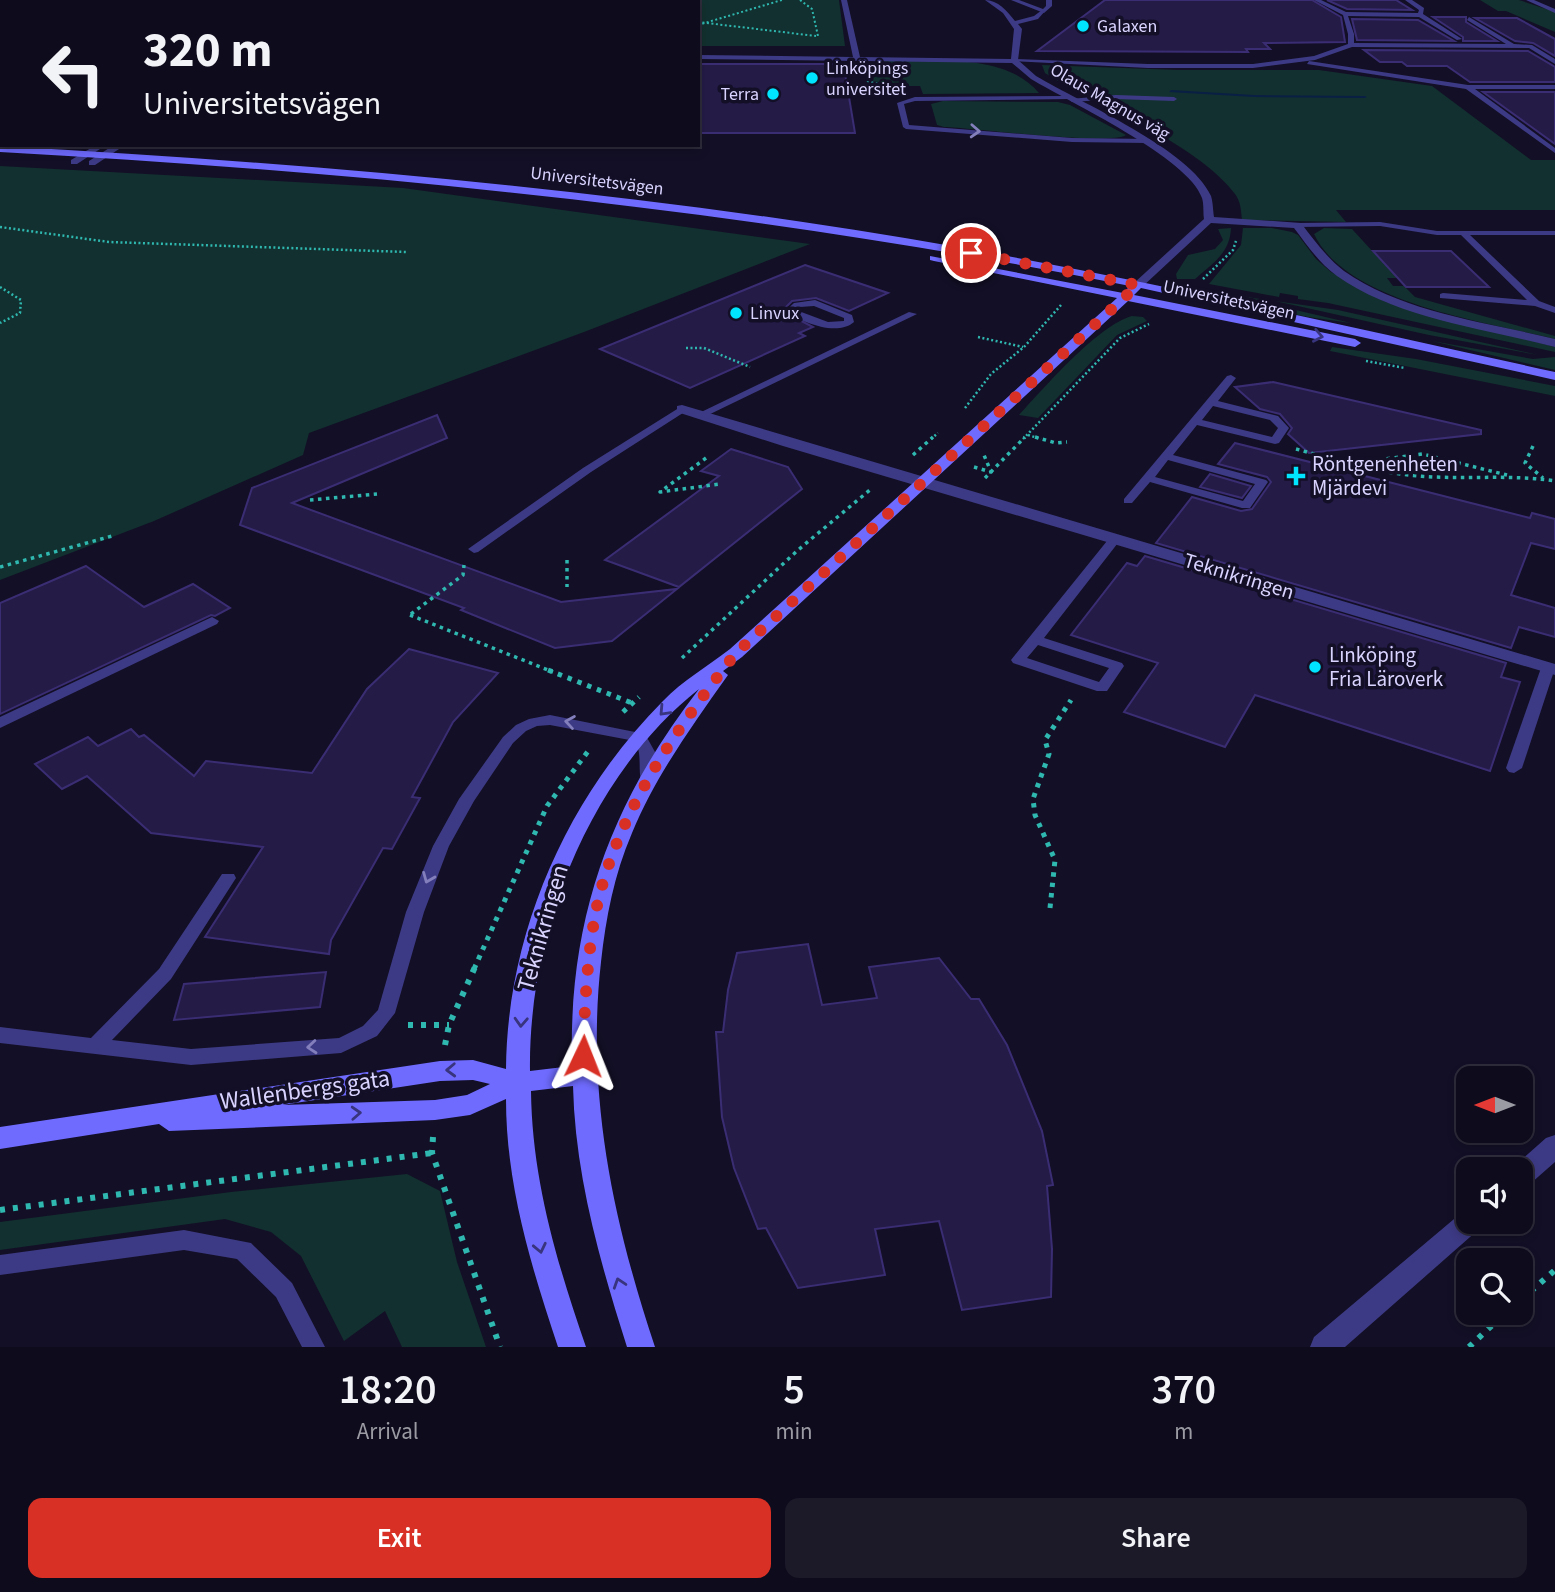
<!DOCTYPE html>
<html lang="en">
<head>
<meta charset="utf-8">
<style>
  :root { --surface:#0e0b1c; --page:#1c1929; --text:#f1f3f6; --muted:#9b9ba3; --line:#2e2b3b; --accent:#d93025 }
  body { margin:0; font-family:"Source Sans 3",sans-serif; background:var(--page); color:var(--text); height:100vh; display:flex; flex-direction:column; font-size:26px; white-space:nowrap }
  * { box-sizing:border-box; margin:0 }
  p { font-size:23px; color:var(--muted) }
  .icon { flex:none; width:38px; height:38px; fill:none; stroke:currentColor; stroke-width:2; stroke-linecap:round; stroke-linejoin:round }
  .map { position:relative; height:1347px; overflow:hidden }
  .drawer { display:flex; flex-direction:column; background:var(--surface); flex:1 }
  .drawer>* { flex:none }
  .hud { position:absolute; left:0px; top:0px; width:700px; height:147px; box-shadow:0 4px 10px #0003,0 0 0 2px var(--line); background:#0e0b1c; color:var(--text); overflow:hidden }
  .needle { width:46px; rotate:270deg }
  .tools { position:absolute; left:1456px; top:1066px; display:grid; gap:14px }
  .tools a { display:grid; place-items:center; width:77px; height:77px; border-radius:14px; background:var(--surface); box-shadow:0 4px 10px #0003,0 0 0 2px var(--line); font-size:35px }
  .pin { position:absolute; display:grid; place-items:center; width:60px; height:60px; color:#fff; margin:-30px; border:4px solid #fff; border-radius:50%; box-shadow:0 2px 7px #0007 }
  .me { position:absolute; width:77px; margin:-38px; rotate:2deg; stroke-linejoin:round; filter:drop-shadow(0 0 5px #0008) }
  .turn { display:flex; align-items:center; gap:24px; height:147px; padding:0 28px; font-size:32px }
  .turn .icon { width:91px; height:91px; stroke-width:2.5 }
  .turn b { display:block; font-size:49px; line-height:60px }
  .eta { display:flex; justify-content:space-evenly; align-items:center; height:119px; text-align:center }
  .eta b { font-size:42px; font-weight:600; line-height:49px }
  .cta { display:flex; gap:14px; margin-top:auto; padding:14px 28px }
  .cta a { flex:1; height:80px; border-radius:14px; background:var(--accent); color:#fff; font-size:28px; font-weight:600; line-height:80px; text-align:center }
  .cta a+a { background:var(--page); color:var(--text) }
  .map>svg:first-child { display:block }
  .green { fill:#12302f }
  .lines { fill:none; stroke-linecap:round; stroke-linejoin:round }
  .stream { fill:#0a1f44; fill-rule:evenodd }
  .building { fill:#241b47; stroke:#3b2d73; stroke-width:2 }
  .path-far4 { stroke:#2fb8b0; stroke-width:2; stroke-dasharray:2 2.5; stroke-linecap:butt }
  .path-far3 { stroke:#2fb8b0; stroke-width:2.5; stroke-dasharray:2 2.5; stroke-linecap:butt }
  .path-far2 { stroke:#2fb8b0; stroke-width:3.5; stroke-dasharray:3.5 4.5; stroke-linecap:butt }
  .path-far1 { stroke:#2fb8b0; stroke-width:5; stroke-dasharray:4.5 6; stroke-linecap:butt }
  .path { stroke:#2fb8b0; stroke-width:6; stroke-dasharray:5 8; stroke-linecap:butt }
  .lane { fill:#3d3a85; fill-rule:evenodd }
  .street { fill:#3d3a85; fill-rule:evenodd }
  .secondary { fill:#6f6bff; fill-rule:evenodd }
  .oneway { stroke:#837fbc }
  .oneway2 { stroke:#38347d }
  .route { stroke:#d93025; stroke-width:12; stroke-dasharray:0 21.6 }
  .poi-dot { fill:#00e5ff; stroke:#130f26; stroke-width:2.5 }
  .labels { text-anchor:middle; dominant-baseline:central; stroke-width:7; stroke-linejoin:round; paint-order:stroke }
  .far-poi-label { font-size:18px; fill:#d9d4ff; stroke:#130f26; text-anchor:start }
  .far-street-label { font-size:18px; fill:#d9d4ff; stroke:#130f26 }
  .poi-label { font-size:21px; fill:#d9d4ff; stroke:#130f26; text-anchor:start }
  .street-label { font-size:21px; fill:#d9d4ff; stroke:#130f26 }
  .near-street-label { font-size:24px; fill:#d9d4ff; stroke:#130f26 }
</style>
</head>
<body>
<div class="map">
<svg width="1555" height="1347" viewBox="0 0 1555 1347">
  <rect width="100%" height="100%" fill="#130f26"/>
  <g class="green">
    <polygon points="473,0 839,0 845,46 698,46 698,2 472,2"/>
    <polygon points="1480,0 1519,0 1555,12 1555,32 1506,11 1498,11"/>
    <path d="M882 61C931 62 1004 51 1039 93L923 94 920 86H900L872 81 873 63Z"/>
    <path d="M1042 65 1178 70H1319L1432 86 1531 160H1555V210H1336L1346 222 1242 220C1241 211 1241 202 1235 194 1202 149 1111 109 1061 83L1045 73Z"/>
    <path d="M943 101 1058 102 1070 105 1126 135C1109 146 975 128 944 127L937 125 931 104Z"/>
    <polygon points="0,166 403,188 810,244 584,332 309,433 303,455 154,521 0,580"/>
    <path d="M1231 228C1230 253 1213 263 1195 279H1177L1176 274 1188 255 1215 249 1223 240 1218 229Z"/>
    <polygon points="1243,228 1272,228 1292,232 1298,235 1316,259 1331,272 1386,302 1555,347 1555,352 1328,303 1298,299 1298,296 1280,293 1279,297 1209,284 1241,245"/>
    <path d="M1324 228 1352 229 1397 278H1387L1393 286H1404L1415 297 1555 336V339C1487 322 1346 303 1314 234Z"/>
    <polygon points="1202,290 1260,299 1270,304 1351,323 1308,317 1201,295 1199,293"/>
    <polygon points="1275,301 1338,310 1538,355 1429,335"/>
    <path d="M1132 316 1143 317 1147 321 1117 335 1038 418 1019 415C1045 387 1097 326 1132 316Z"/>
    <polygon points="1432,341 1533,359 1555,357 1555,370"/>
    <polygon points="1332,347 1416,359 1555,386 1555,396 1330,351"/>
    <polygon points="407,1174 440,1191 457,1262 486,1347 402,1347 385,1311 344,1341 301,1256 271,1232 225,1219 0,1250 0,1222 231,1192"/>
  </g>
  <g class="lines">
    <polygon class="stream" points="1171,90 1254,95 1365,96 1367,97 1365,98 1254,97 1169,92"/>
  </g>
  <g class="building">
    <polygon points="1105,0 1312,0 1341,17 1345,42 1264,43 1270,49 1246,49 1248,52 1037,51"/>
    <polygon points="1327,0 1396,0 1412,10 1347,9"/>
    <polygon points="1433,17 1466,17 1466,22 1497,41 1463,41 1463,37"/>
    <polygon points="1475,18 1517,18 1555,39 1555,56 1533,43 1515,41"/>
    <polygon points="1352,19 1418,20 1454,41 1357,40"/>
    <polygon points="1364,50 1528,51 1555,67 1555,82 1470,82 1447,66 1407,66 1402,62 1380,62"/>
    <polygon points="698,64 837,64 837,67 844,67 855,133 698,133"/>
    <polygon points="1483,92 1555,92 1555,144"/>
    <polygon points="1373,251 1451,251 1489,287 1406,287"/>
    <polygon points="805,265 888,293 849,311 816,298 792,301 782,311 813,327 799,333 805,336 690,388 600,349"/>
    <polygon points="1273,382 1481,430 1481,434 1309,453 1288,434 1292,428 1280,414 1260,409 1235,387"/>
    <polygon points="437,415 447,438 292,503 561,602 677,589 612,641 555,648 461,610 464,608 240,525 252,488"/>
    <polygon points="1235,443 1530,518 1532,513 1555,519 1555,549 1531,543 1511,595 1555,608 1555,637 1519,627 1511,648 1156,543 1192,497 1241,511 1252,509 1271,482 1267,477 1218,464"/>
    <polygon points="731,449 788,467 802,489 679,587 605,560 719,476 701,471"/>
    <polygon points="1210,474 1251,486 1242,498 1200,487"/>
    <polygon points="1145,556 1506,663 1501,677 1520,682 1490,771 1255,695 1225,747 1124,712 1158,663 1071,635 1127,563 1137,566"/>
    <polygon points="86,566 144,607 193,584 230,608 215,616 211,615 0,714 0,603"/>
    <polygon points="409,649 498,673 453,722 412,797 420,798 392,849 383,848 331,940 329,954 205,937 263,847 151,833 87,776 62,789 35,764 88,737 98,746 131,729 139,737 144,735 194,776 206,761 312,773 367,689"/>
    <polygon points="808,944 822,1005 877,998 869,967 939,958 971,999 979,999 1007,1045 1042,1131 1053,1185 1047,1186 1052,1249 1051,1297 962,1310 939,1221 875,1229 885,1275 798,1288 766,1228 758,1229 734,1168 722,1117 716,1032 723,1032 728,990 737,953"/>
    <polygon points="326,972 320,1007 174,1020 184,984"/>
  </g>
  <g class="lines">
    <g class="path-far4">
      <polyline points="547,0 549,2"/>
      <polyline points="593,0 598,2"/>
      <polyline points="800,0 812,9 818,36"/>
      <polyline points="212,2 219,0"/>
      <polyline points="579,2 584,0"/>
      <polyline points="698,22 816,36"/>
      <polyline points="698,25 782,0"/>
      <polyline points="867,81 886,86"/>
      <polyline points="869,88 890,88"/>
      <polyline points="869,93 884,93"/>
    </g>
    <g class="path-far3">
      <polyline points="0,227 109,242 407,252"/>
      <polyline points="1203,279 1233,250 1236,241"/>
      <polyline points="0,287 21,300 20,313 0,323"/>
      <polyline points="978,337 1023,347"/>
      <polyline points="686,348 704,348 750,367"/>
      <polyline points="1366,361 1405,368"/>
      <polyline points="965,408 991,374 1024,347 1061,305"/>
      <polyline points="1028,435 1041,439"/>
      <polyline points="931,439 938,433"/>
      <polyline points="1023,439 1120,338 1149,324"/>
    </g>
    <g class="path-far2">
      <polyline points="1035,437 1056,443 1067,442"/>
      <polyline points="1533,446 1525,463 1543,478"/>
      <path d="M1296 449C1336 460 1377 473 1419 476 1464 480 1510 474 1555 481"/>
      <polyline points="913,455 933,437"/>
      <polyline points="706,458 660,492 720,484"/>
      <polyline points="1355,463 1422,454 1507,475"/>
      <polyline points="974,467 991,472 984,455"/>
      <polyline points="985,478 1025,437"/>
      <polyline points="310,500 377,494"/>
      <polyline points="567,560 567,587"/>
      <polyline points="0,567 112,536"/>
      <polyline points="411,614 463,575 464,565"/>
      <polyline points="410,615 553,672"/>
      <polyline points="682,658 798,550 871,489"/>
    </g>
    <g class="path-far1">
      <polyline points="548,670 632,703"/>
      <polyline points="623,712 639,697"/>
      <polyline points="1050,908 1055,860 1035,815 1033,799 1049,754 1045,740 1071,700"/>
      <polyline points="474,969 547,806 589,750"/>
    </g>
    <g class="path">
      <polyline points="408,1025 449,1025"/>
      <polyline points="445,1045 449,1025 475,967"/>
      <polyline points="433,1137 432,1153 500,1347"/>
      <polyline points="0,1210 432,1153"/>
      <polyline points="1521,1300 1555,1270"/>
      <polyline points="1469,1347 1506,1312"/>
    </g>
    <g class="lane">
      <polygon points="1011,0 1019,0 1043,9 1046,6 1046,0 1052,0 1052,6 1044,13"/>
      <polygon points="1314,0 1321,0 1346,12 1418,13 1419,10 1405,0 1412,0 1424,8 1423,14 1462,39 1457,40 1419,17 1348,16 1354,34 1354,43 1506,44 1467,20 1469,17 1514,44 1532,45 1555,59 1555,64 1529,48 1352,47 1315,60 1253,68 1148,68 1011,61 1014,59 1148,64 1253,64 1314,56 1348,44 1348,34 1343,15"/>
      <polygon points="1526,0 1534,0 1555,9 1555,13"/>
      <polygon points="1309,61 1468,85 1555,85 1555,89 1475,89 1555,148 1555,153 1466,89 1307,64"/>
      <polygon points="1116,95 1174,97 1177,99 1174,101 1116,99 1072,102 1069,99 915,101 904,104 909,125 1072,138 1150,139 1147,143 1072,142 906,129 903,127 897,103 915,97 1067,96 1070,99"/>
      <polygon points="1380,222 1437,231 1555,231 1555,235 1470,235 1539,301 1555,307 1555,313 1535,306 1440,298 1440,294 1443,293 1527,300 1461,235 1437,235 1380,226 1297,227 1293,225 1297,223"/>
      <path d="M815 300 852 315 854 322C837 337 801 322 785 311L794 303ZM814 306 844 318V321L828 322 796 310 800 307Z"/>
      <polygon points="909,312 917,314 704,417 700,418 695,415"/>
      <path d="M1231 375 1236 378 1218 401 1278 416 1289 428 1279 443 1275 444 1197 425 1173 455 1266 480 1268 482 1250 508H1242L1150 482 1132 503H1124V499L1227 376ZM1213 406 1270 420 1278 428 1272 437 1202 420ZM1168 460 1255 484 1243 501 1155 477Z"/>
      <polygon points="682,406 687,409 686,411 591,472 478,552 474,553 468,549 583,468"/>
      <path d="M1115 535 1121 539 1044 638 1122 663 1124 666 1107 691H1097L1013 663 1011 660 1111 536ZM1038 645 1109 668 1099 682 1027 658Z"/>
      <polygon points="212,617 219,621 217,624 0,728 0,717"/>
      <polygon points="1548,664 1555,668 1522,768 1514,773 1509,772 1506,768 1541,668"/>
      <path d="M550 715 645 734 655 752V780L652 784H642C637 770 643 755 635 741L550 725 537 726 526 731 513 743 474 801 449 846 424 912 395 1013 377 1036 341 1053 191 1065 0 1043V1027L91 1038 159 969 222 874H234L236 878 171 979 112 1040 191 1049 339 1038 363 1026 378 1010 406 912 433 846 459 799 503 737 516 725 529 719Z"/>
      <polygon points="184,1230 251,1243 292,1283 325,1347 302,1347 276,1297 237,1259 184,1250 0,1275 0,1255"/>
    </g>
    <g class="street">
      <polygon points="148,0 155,0 147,2"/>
      <polygon points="282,0 289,0 281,2"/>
      <path d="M841 0H847L860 57 1011 59 1014 29 1003 13 985 0C998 0 1007 11 1015 21L1034 16 1042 10H1046L1038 19 1018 24 1022 29 1018 60 1036 76C1081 103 1190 149 1211 196 1213 202 1213 211 1214 217L1301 223C1314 240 1327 258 1344 271 1404 313 1486 322 1555 339V347C1486 329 1396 318 1337 276 1319 263 1307 245 1294 228L1211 223 1142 287H1134V283L1204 219C1203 213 1204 204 1202 198 1189 158 1069 102 1031 79L1012 63 698 59V55L853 57Z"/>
      <rect x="0" y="56" width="2" height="4"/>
      <polygon points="96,145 103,147 77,164 71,164 71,160"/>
      <polygon points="114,145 125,145 95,165 89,165 89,161"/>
      <polygon points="682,405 1555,664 1555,675 783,446 677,412 677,406"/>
      <polygon points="1555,1135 1555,1162 1530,1184 1521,1187 1521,1169 1512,1168 1546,1138"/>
      <polygon points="1468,1210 1468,1222 1482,1222 1478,1230 1345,1347 1310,1347 1314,1337 1460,1214"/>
    </g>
    <path class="secondary" d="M0 146C269 161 537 183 803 222 1056 259 1305 317 1555 372V380L1141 288 1134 295 1355 339 1361 343 1355 347 1128 301 742 657 723 671 728 675C692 726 656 775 632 833 614 875 606 917 601 962 586 1095 613 1221 655 1347H627C600 1262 575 1175 573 1086L531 1091C532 1180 557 1263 586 1347H558C531 1266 506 1185 506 1099L470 1115 435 1120 169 1131 159 1124 0 1149V1127L440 1061 473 1060 506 1069C507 933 567 797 663 701 682 681 708 666 730 649L1117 298 934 261 930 260V256L1123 293 1130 286C757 211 380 173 0 152ZM699 689C610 804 568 919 572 1066L530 1071C528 932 589 776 699 689ZM473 1080 490 1084 467 1095 435 1100 282 1105 440 1081Z"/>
  </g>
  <defs><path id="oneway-chevron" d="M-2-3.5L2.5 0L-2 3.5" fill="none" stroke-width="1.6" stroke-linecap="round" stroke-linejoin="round" transform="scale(1.75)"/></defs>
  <g class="oneway">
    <use href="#oneway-chevron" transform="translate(975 131) rotate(3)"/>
    <use href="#oneway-chevron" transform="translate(570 722) rotate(-171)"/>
    <use href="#oneway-chevron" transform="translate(428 878) rotate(112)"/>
    <use href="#oneway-chevron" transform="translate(312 1047) rotate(175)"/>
  </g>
  <g class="oneway2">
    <use href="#oneway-chevron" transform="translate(1318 336) rotate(11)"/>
    <use href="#oneway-chevron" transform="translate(664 711) rotate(133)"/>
    <use href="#oneway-chevron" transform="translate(521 1022) rotate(93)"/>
    <use href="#oneway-chevron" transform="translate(451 1070) rotate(178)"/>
    <use href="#oneway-chevron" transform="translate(356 1113) rotate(-3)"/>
    <use href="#oneway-chevron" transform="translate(540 1248) rotate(78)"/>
    <use href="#oneway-chevron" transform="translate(619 1283) rotate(-108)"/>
  </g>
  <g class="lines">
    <path class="route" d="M583 1056C585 1003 587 948 599 897 623 804 678 727 736 653L1138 285 971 253"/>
  </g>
  <g class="poi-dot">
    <circle cx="1083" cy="26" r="7"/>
    <circle cx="812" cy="78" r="7"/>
    <circle cx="773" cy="94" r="7"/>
    <circle cx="736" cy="313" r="7"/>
    <path d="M1292.5 465.5h7v7h7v7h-7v7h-7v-7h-7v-7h7z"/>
    <circle cx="1315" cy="667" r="7"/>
  </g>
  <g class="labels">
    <g class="far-poi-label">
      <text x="1097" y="26">Galaxen</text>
      <text x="826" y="68">Linköpings<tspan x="826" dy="21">universitet</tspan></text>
      <text x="759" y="94" text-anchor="end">Terra</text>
      <text x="750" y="313">Linvux</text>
    </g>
    <g class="far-street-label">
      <text transform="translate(1110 102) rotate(30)">Olaus Magnus väg</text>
      <text transform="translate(597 181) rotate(7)">Universitetsvägen</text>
      <text transform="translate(1229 300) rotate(12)">Universitetsvägen</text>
    </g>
    <g class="poi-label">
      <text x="1312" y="464">Röntgenenheten<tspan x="1312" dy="24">Mjärdevi</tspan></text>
      <text x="1329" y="655">Linköping<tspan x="1329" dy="24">Fria Läroverk</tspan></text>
    </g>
    <g class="street-label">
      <text transform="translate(1239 576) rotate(17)">Teknikringen</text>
    </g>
    <g class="near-street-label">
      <text transform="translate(543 928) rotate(-74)">Teknikringen</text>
      <text transform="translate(305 1090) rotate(-8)">Wallenbergs gata</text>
    </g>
  </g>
</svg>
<div class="tools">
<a><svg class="needle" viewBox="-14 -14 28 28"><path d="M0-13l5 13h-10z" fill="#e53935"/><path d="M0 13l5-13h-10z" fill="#9b9ba3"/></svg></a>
<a><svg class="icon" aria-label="sound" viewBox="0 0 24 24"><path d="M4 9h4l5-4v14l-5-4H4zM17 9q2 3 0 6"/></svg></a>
<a><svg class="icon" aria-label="search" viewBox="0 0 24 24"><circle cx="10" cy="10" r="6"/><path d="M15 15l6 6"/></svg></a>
</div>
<div class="pin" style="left:971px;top:253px;background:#d93025"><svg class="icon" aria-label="arrive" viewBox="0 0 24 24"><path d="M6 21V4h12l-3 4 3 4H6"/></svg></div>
<svg class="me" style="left:583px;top:1056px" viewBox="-20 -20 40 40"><path d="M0-17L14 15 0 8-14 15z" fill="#d93025" stroke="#fff" stroke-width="4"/></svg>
<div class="hud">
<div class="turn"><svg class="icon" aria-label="left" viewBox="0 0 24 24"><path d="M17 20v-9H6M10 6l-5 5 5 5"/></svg><div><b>320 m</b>Universitetsvägen</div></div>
</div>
</div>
<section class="drawer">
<div class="eta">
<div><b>18:20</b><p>Arrival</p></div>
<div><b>5</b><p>min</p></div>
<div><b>370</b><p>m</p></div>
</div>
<div class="cta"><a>Exit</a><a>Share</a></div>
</section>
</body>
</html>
